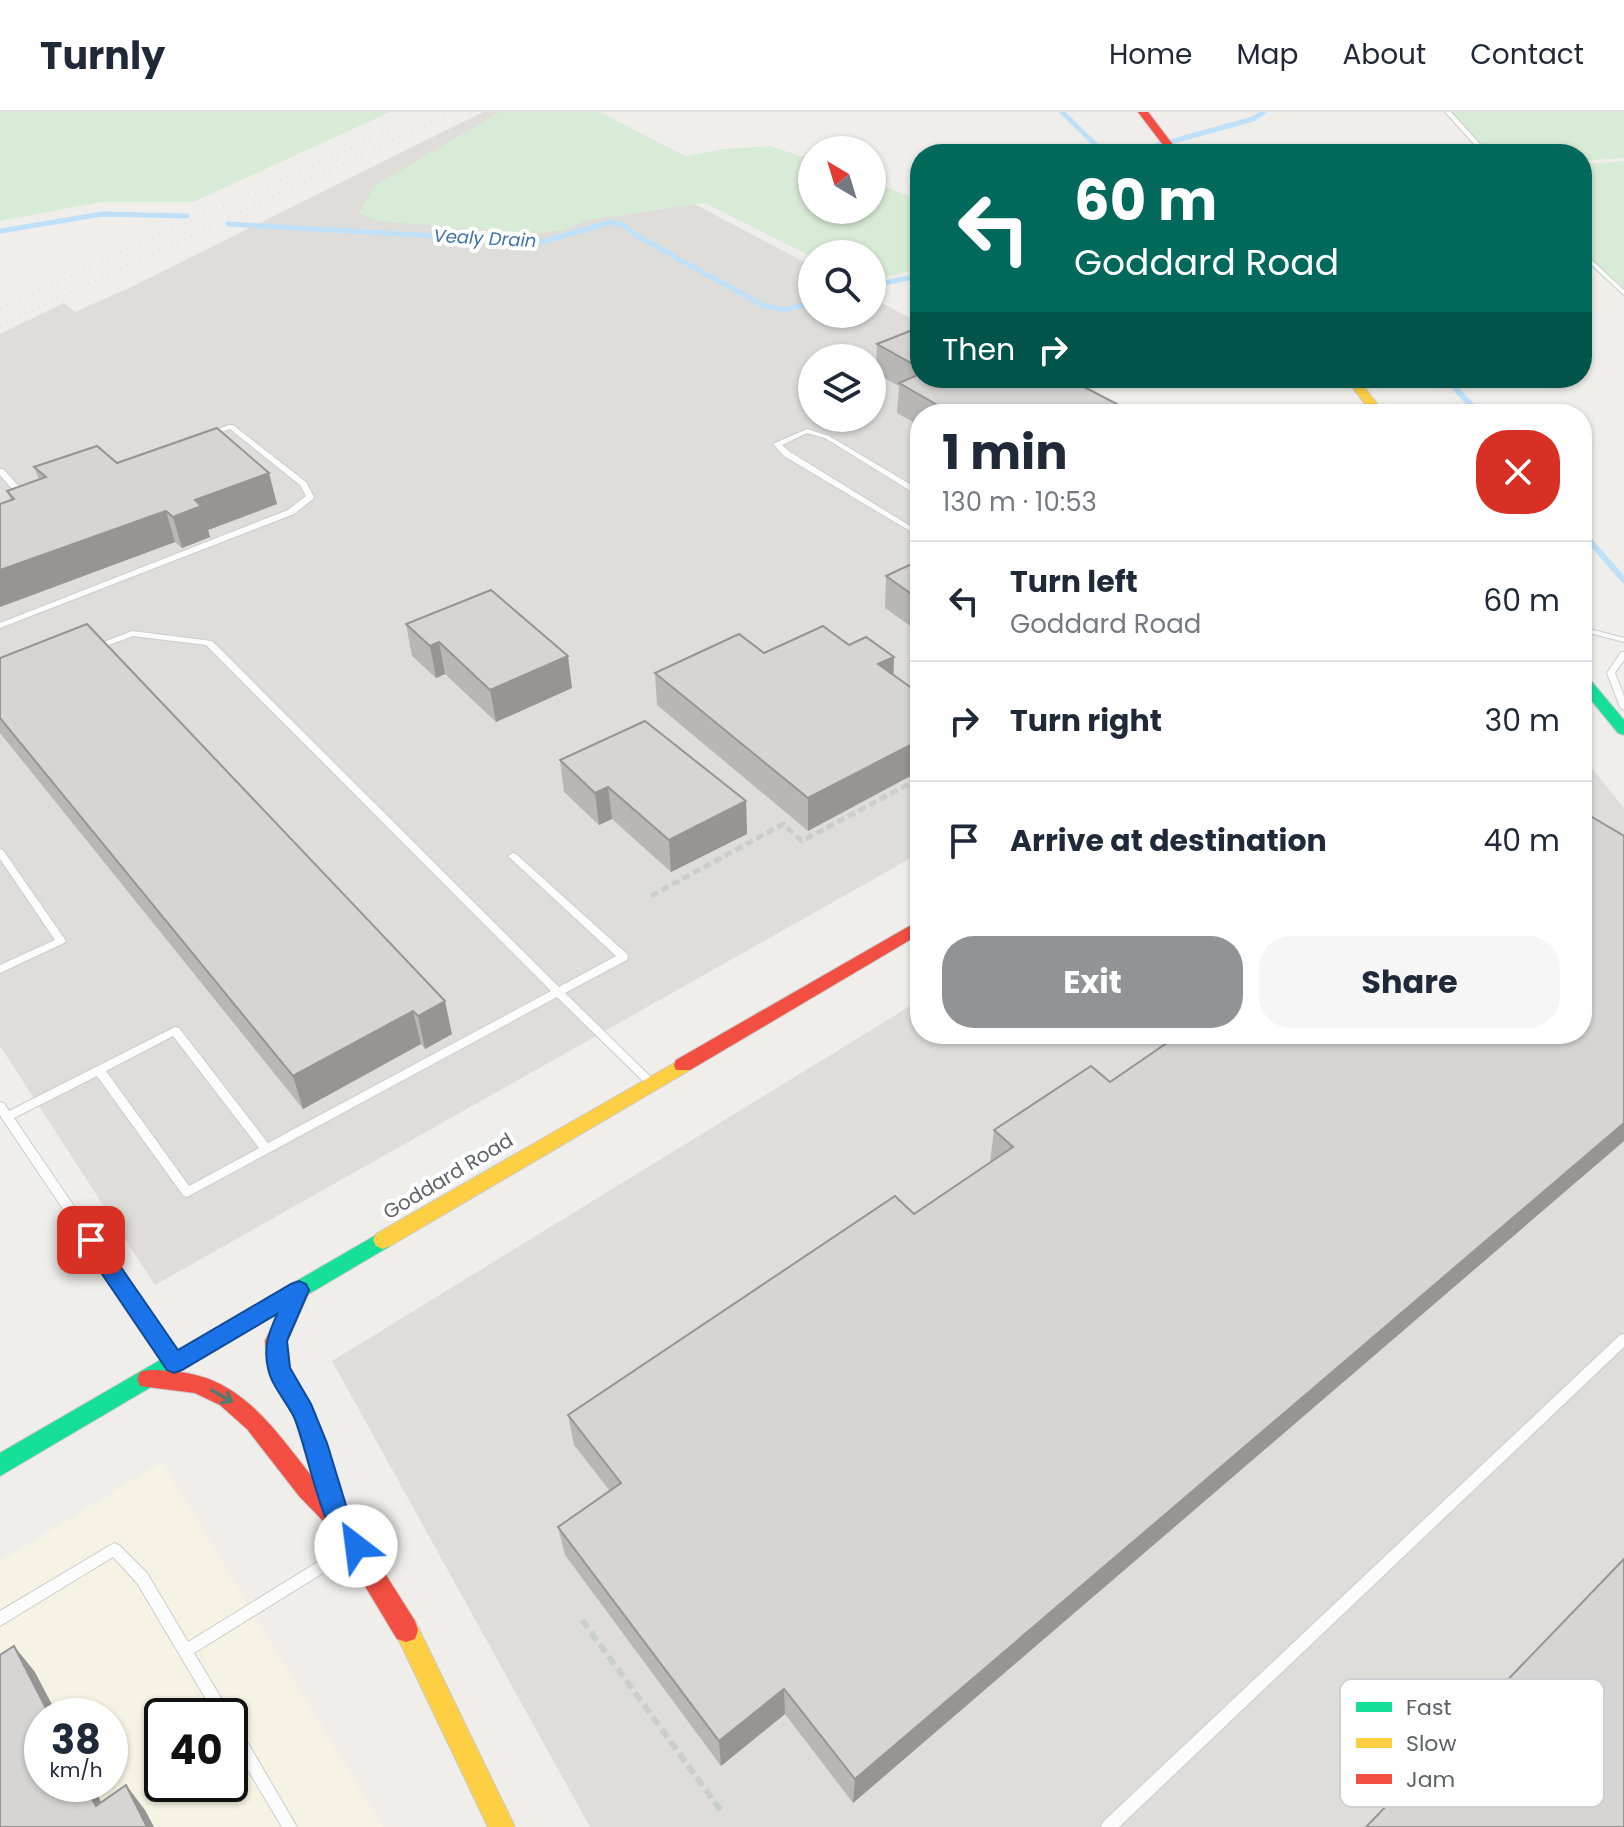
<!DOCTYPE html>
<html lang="en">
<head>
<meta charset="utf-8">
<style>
  :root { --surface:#fff; --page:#f6f6f7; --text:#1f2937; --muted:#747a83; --line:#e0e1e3; --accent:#919496 }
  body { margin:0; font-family:Poppins,sans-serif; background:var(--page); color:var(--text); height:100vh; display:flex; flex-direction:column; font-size:30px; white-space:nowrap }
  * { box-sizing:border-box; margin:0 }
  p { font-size:26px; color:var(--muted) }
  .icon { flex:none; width:44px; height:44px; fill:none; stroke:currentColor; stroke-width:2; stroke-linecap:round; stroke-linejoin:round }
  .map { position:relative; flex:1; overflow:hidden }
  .sheet { position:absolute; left:910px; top:292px; width:682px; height:640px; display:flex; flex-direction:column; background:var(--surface); border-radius:32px; box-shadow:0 2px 6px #0004 }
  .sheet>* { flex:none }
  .banner { position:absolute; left:910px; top:32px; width:682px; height:244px; border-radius:32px; box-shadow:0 2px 6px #0004; background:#00695c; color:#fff; overflow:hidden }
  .needle { width:52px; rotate:322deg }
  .buttons { position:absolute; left:798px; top:24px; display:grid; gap:16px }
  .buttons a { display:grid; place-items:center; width:88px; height:88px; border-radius:50%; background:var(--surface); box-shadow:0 2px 6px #0004; font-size:40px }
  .speed { position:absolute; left:24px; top:1586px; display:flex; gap:16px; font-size:40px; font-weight:700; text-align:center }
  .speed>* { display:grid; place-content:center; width:104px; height:104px; border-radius:50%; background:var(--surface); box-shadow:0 2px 6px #0004; line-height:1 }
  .speed small { font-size:20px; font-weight:400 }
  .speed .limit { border:4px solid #111; border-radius:12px; background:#fff; color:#111 }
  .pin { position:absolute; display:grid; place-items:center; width:68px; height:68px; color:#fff; margin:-34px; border-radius:16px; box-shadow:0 4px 12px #0006 }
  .me { position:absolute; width:88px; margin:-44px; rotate:330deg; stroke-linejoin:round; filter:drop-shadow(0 0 6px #0008) }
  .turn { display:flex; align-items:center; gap:28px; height:168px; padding:0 32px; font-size:36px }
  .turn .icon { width:104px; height:104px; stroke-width:2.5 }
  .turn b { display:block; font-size:56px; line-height:68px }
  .then { display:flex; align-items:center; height:76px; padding:0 32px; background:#0003; gap:16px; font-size:30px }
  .round { display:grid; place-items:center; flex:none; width:84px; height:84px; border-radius:32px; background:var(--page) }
  .summary { display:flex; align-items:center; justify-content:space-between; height:136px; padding:0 32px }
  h1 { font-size:48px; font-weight:700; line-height:60px }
  .primary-button { display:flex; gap:16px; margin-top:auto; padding:16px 32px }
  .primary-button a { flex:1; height:92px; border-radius:32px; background:var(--accent); color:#fff; font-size:32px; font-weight:700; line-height:92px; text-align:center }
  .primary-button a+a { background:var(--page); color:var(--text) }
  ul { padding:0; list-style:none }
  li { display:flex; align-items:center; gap:24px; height:120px; padding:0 32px; border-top:2px solid var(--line) }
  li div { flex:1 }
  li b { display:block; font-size:30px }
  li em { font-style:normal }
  header { display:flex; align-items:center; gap:48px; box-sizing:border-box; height:112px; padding:0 40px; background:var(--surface); border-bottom:2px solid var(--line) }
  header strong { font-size:38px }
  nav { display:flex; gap:44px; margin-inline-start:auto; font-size:28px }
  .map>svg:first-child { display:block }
  .commercial { fill:#f7f3e4; fill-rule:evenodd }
  .industrial { fill:#dfddda; fill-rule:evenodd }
  .green { fill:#d8ebd6 }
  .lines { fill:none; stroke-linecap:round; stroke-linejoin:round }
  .stream-far1 { stroke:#bfe0f9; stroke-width:5 }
  .stream { stroke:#bfe0f9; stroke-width:6 }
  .lane-casing { stroke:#cbcccc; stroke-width:2 }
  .fast-casing { stroke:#cacacb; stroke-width:2 }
  .slow-casing { stroke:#cacacb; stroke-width:2 }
  .jam-casing { stroke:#cacacb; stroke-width:2 }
  .path-far1 { stroke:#cacfcc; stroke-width:5; stroke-dasharray:8 4; stroke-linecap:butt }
  .path { stroke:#cacfcc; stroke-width:6; stroke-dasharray:10 5; stroke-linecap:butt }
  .lane { fill:#fdfcfc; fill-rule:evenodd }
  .fast { fill:#16e098; fill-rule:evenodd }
  .slow { fill:#ffcf43; fill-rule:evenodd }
  .jam { fill:#f24e42; fill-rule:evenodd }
  .rail { stroke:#e4e4e4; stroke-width:4; stroke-dasharray:1 6; stroke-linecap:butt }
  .wall { fill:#b8b7b5 }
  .shaded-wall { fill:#969594 }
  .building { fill:#d6d5d3; stroke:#969594; stroke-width:2 }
  .oneway { stroke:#507c72 }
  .route { fill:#1a73e8; stroke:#114b97; stroke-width:2 }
  .labels { text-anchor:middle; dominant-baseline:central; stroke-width:8; stroke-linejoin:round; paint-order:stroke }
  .far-water-label { font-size:18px; font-style:italic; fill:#4174aa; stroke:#fff }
  .street-label { font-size:20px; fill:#5f6368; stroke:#fff }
  .key { fill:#fff; stroke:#cfd0d2; stroke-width:2 }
  .key-label { font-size:22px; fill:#5f6368 }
</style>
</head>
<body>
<header>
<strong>Turnly</strong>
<nav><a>Home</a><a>Map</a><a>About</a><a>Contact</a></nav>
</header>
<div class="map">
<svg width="1624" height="1715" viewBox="0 0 1624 1715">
  <rect width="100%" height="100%" fill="#efeeea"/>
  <path class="commercial" d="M162 1350 383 1715H0V1449ZM42 1604H110V1672H42ZM162 1604H230V1672H162Z"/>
  <g class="industrial">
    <path d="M483 0H520L812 154V202H872V186L920 211V741L155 1173 0 934V222L64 191 75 200 131 175ZM812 246H872V306H812Z"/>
    <polygon points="1582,644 1624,696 1624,1715 590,1715 332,1249 920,888 920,922 1582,922"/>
  </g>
  <g class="green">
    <polygon points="0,0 390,0 193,90 101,90 0,109"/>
    <polygon points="500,0 600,0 685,44 724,37 770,34 812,48 812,98 872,98 872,70 920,88 920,157 872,168 872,142 812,142 812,145 705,91 588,108 563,118 533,122 378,109 359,101 374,74"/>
    <polygon points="1447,0 1624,0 1624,46 1582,49 1582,42 1485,42"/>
    <polygon points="1624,49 1624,178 1582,139 1582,52"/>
  </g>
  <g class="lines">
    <g class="stream-far1">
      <polyline points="1062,0 1105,42"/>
      <polyline points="1127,42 1253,7 1264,0"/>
      <polyline points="228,112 541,130 612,110 623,113 639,125 762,193 785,198 812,190"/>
      <polyline points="0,119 102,102 187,104"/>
      <polyline points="872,173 920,164"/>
      <polyline points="1447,266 1459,280"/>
    </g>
    <g class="stream">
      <polyline points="1457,278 1479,302"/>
      <polyline points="1582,420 1624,468"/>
    </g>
    <g class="lane-casing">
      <g id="lane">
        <polygon points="1445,0 1451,0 1489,42 1483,42"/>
        <polygon points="1582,139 1624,178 1624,183 1582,144"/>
        <polygon points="229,313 233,313 306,370 314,385 313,387 294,402 0,516 0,511 288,398 306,384 300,373 230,317 206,325 202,323"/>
        <polygon points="807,317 829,324 920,378 920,383 917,383 825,326 807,321 782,333 790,340 920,420 920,425 784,344 773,332"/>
        <polygon points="0,357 3,357 26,382 26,386 20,386 0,363"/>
        <polygon points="1582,515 1624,526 1624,530 1582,519"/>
        <path d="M132 519 212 529 559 875 616 844 508 744 513 741 516 742 627 842 628 845 627 848 565 881 655 969 654 972H646L557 885 187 1085 183 1083 97 964 14 1006 175 1243 177 1247 175 1251 171 1252 167 1251 3 1008 0 1003V990L4 991 9 999 175 915 179 916 268 1031 551 879 206 533 133 524 98 537H92L91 535ZM173 924 259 1036 189 1074 106 959Z"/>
        <polygon points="1621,540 1624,540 1624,548 1615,561 1624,584 1624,598 1620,595 1607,561"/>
        <polygon points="0,737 3,738 66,829 64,831 0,861 0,853 55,828 0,747"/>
        <polygon points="1624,1222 1624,1235 1119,1715 1101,1715 1103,1710 1620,1223"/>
        <polygon points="114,1431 119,1433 147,1461 188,1530 342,1435 347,1433 352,1435 354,1439 352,1443 194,1541 229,1599 231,1604 230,1607 230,1604 216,1604 137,1471 113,1445 0,1514 0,1499"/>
        <polygon points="230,1607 235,1609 297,1715 282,1715 230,1628"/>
      </g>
    </g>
    <g class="fast-casing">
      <g id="fast">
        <polygon points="1582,562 1587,564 1624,608 1624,623 1618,621 1582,577"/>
        <polygon points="383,1119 390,1122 393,1128 390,1134 0,1364 0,1341"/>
      </g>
    </g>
    <g class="slow-casing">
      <g id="slow">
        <polygon points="1345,266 1357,266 1385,302 1373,302"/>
        <polygon points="683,946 690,948 692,953 690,958 390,1134 383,1137 376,1134 373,1128 376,1122"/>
        <polygon points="406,1506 415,1509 515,1715 488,1715 394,1518 397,1509"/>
      </g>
    </g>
    <g class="jam-casing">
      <g id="jam">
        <polygon points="1138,0 1148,0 1180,42 1170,42"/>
        <polygon points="920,808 920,822 690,958 676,958 674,953 676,948"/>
        <path d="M299 1169 306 1172 310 1178 287 1229 290 1255 314 1299 348 1403 415 1509 418 1518 415 1527 406 1530 397 1527 330 1416 299 1384 247 1317 220 1293 195 1281 140 1274 137 1267 140 1260C152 1256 165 1259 177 1260 242 1265 276 1320 314 1367L293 1302 268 1257 265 1229 292 1172Z"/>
      </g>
    </g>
    <polyline class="path-far1" points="651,784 783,712 802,729 920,666"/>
    <polyline class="path" points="582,1508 722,1700"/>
    <use href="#lane" class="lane"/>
    <use href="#fast" class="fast"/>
    <use href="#slow" class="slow"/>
    <use href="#jam" class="jam"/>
    <g class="rail">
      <polyline points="0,196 391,17"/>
      <polyline points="0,213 453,0"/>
    </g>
  </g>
  <g class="wall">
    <polygon points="920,215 920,266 1136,302 920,302 920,314 897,301 899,274 876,262 877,232"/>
    <polygon points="117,351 277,392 208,418 210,425 182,436 175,430 0,495 0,392 11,388 7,379 39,368 34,355"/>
    <polygon points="920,448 920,521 885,496 886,464"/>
    <polygon points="406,512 572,576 496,610 445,562 436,566 412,544"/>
    <polygon points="823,514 808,719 657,593 655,561 764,541"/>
    <polygon points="0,546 452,922 425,937 421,932 303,997 0,621"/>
    <polygon points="560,648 746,689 747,722 671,760 612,707 599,713 564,680"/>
    <polygon points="1586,710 1624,724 1624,1029 853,1691 785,1602 721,1654 565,1443 558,1415 610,1379 574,1333 568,1303 914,1102 990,1050 994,1018 1110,970 1170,928 1171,922 1582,922"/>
  </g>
  <g class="shaded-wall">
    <polygon points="269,361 277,392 208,418 210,425 182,436 173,405 195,388"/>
    <polygon points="166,399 175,430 0,495 0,458"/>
    <polygon points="439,530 445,562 436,566 430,534"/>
    <polygon points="568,544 572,576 496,610 490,578"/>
    <polygon points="894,545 893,577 878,552"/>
    <polygon points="920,628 920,659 808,719 808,686"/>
    <polygon points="608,675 612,707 599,713 595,681"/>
    <polygon points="746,689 747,722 671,760 669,728"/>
    <polygon points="445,889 452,922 425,937 418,904"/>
    <polygon points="413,899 421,932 303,997 293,964"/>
    <polygon points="1624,1011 1624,1029 853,1691 855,1667"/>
    <polygon points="14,1534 35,1560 58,1604 50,1604"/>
    <polygon points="784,1577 785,1602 721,1654 719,1629"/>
    <polygon points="84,1672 92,1672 114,1715 96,1694"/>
    <polygon points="126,1673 145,1698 154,1715 147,1715"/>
  </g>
  <g class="building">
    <polygon points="920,215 920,256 877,232"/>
    <polygon points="920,262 920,266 1067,266 1136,302 953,302 899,271"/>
    <polygon points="217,316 269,361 195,388 201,394 173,405 166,399 0,458 0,392 14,387 7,379 46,365 34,355 97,334 117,351"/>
    <polygon points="920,448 920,488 886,464"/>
    <polygon points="491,478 568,544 490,578 439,530 430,534 406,512"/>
    <polygon points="87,512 445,889 418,904 413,899 293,964 0,606 0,546"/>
    <polygon points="823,514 849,533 866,525 894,545 878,552 920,582 920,628 808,686 655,561 739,522 764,541"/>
    <polygon points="645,609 746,689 669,728 608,675 595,681 560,648"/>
    <polygon points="1592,705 1624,724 1624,1011 855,1667 784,1577 719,1629 558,1415 621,1371 568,1303 895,1084 914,1102 1013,1035 994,1018 1091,954 1110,970 1180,922 1582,922 1582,708 1586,710"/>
    <polygon points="1624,1447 1624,1715 1366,1715"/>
    <polygon points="14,1534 50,1604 42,1604 42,1672 84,1672 96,1694 126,1673 147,1715 0,1715 0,1543"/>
  </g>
  <defs><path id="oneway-shaft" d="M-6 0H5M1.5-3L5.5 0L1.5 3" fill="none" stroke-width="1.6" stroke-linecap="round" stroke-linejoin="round" transform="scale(2)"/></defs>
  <use class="oneway" href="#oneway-shaft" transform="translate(222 1284) rotate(30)"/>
  <path class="route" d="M91 1120 98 1122 178 1238 291 1172 299 1169 306 1172 309 1178 287 1229 290 1256 311 1292 327 1331 349 1403 368 1434 364 1442 356 1445C321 1432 309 1339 294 1305 286 1289 271 1273 268 1256 263 1235 269 1221 277 1202L182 1258 174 1261 167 1258 83 1134 80 1128 83 1122Z"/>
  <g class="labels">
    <g class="far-water-label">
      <text transform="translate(485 126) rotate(3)">Vealy Drain</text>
    </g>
    <g class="street-label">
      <text transform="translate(448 1064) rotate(-31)">Goddard Road</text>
    </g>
  </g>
  <rect x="1340" y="1567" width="264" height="128" rx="12" class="key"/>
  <rect x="1356" y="1590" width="36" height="10" fill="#16e098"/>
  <rect x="1356" y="1626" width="36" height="10" fill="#ffcf43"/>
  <rect x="1356" y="1662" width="36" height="10" fill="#f24e42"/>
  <g class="key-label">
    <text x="1406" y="1603">Fast</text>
    <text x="1406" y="1639">Slow</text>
    <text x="1406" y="1675">Jam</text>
  </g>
</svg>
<div class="buttons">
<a><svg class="needle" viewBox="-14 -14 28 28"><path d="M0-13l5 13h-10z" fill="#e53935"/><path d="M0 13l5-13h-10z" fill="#747a83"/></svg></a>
<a><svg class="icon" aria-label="search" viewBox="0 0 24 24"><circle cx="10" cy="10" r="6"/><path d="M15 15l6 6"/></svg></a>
<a><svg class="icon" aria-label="layers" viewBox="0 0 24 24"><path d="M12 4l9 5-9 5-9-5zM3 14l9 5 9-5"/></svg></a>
</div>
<div class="speed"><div>38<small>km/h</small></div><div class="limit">40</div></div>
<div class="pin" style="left:91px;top:1128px;background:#d93025"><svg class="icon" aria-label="arrive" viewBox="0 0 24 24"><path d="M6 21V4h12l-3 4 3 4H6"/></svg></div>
<svg class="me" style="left:356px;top:1434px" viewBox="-20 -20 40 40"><circle r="19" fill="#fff"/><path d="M0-13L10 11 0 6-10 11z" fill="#1a73e8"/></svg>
<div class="banner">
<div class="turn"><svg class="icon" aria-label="left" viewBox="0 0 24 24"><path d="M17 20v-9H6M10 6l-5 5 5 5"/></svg><div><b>60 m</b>Goddard Road</div></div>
<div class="then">Then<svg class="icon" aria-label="right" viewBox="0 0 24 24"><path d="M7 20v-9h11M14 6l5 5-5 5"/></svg></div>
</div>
<section class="sheet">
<div class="summary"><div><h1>1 min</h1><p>130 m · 10:53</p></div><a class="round" style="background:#d93025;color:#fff"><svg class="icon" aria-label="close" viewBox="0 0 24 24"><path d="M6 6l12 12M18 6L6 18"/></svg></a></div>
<ul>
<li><svg class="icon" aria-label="left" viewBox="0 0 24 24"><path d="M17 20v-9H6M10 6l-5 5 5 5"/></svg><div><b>Turn left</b><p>Goddard Road</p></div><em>60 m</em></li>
<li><svg class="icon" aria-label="right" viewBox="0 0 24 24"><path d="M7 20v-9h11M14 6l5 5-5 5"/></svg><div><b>Turn right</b></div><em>30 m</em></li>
<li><svg class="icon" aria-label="arrive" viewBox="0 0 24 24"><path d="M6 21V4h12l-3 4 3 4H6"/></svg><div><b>Arrive at destination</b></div><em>40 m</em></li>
</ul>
<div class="primary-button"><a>Exit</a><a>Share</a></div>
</section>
</div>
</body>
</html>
